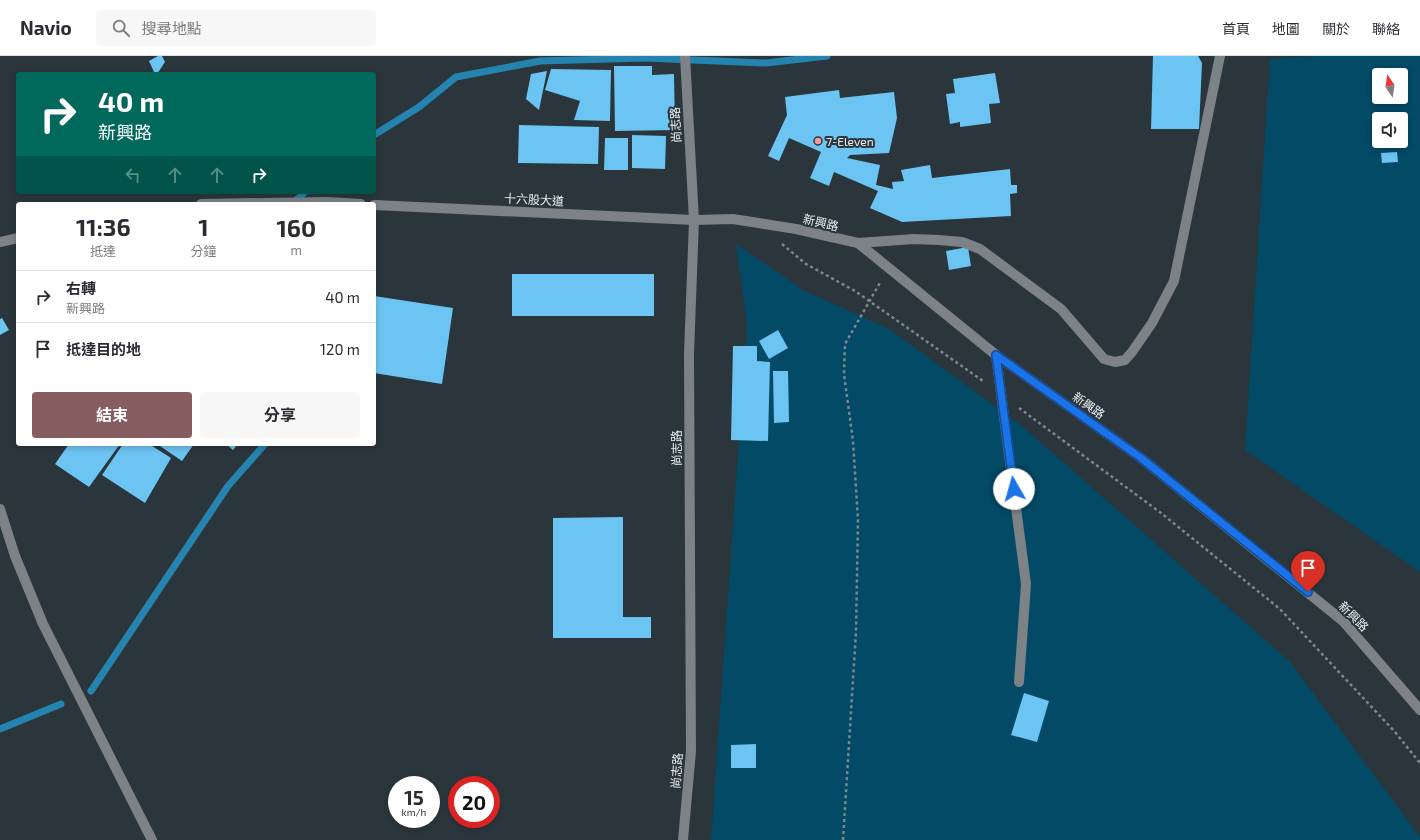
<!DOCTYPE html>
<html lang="zh-TW">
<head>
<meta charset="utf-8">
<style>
  :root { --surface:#fff; --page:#f7f7f7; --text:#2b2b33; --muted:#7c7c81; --line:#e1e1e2; --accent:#865d60 }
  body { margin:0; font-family:"Exo 2","Noto Sans TC",sans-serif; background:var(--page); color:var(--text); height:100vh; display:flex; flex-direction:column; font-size:15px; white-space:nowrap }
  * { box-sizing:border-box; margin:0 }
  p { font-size:13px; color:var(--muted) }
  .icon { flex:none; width:22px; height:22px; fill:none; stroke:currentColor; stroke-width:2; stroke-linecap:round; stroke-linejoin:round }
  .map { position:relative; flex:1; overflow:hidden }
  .panel { position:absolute; left:16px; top:146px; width:360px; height:244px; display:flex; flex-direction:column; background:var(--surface); border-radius:4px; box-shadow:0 2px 6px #0003 }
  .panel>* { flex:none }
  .guide { position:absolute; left:16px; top:16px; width:360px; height:122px; border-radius:4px; box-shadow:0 2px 6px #0003; background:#00695c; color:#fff; overflow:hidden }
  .needle { width:26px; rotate:347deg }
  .tools { position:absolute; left:1372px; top:12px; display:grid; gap:8px }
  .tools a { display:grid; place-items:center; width:36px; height:36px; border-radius:4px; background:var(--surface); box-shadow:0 2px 6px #0003; font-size:20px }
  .speed { position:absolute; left:388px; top:720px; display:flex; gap:8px; font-size:20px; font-weight:700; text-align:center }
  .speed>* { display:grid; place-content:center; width:52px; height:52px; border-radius:50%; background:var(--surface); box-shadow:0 2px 6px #0003; line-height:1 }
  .speed small { font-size:10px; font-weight:400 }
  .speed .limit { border:6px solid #d22; background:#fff; color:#111 }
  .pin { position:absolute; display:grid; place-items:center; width:34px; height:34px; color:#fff; margin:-41px -17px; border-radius:50% 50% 50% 0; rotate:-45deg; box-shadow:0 0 4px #0007 }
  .pin .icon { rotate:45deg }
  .me { position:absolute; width:44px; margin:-22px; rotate:353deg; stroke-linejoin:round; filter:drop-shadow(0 0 3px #0008) }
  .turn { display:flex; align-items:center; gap:14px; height:84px; padding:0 16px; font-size:18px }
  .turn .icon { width:52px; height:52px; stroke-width:2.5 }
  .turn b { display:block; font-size:28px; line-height:34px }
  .lanes { display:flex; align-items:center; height:38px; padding:0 16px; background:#0003; justify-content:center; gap:20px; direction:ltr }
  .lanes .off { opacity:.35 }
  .eta { display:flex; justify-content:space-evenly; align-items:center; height:68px; text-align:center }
  .eta b { font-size:24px; font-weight:700; line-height:28px }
  .primary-button { display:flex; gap:8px; margin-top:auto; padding:8px 16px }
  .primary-button a { flex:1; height:46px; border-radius:4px; background:var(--accent); color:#fff; font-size:16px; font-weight:700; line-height:46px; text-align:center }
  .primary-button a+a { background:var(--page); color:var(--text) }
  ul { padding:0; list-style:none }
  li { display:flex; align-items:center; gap:12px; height:52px; padding:0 16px; border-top:1px solid var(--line) }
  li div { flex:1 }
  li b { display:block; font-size:15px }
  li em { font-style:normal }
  header { display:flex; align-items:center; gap:24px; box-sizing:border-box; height:56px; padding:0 20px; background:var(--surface); border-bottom:1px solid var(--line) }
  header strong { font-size:19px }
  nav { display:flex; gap:22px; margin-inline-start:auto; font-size:14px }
  .search { width:280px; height:36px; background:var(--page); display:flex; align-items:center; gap:10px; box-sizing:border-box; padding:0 14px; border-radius:4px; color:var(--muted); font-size:15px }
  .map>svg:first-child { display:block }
  .green { fill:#034a66; fill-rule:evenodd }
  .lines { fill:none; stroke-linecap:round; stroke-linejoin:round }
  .stream { stroke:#2484af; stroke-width:7 }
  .building { fill:#6cc4f2 }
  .path { stroke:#7e878c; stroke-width:2.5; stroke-dasharray:3 3; stroke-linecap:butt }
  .minor { stroke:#7c8285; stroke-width:10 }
  .route-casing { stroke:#114b97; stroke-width:10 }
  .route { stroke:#1a73e8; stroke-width:7 }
  .poi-dot { fill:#f59b97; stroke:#2b363c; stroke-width:1.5 }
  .labels { text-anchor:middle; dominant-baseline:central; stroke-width:4; stroke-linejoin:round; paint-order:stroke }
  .street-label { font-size:12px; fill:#eaf1f5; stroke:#2b363c }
  .poi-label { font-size:12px; fill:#eaf1f5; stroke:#2b363c; text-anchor:start }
</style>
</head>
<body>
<header>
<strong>Navio</strong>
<div class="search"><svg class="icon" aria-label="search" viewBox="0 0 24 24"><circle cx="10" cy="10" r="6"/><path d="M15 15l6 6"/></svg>搜尋地點</div>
<nav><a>首頁</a><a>地圖</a><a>關於</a><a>聯絡</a></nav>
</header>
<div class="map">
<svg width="1420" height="784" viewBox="0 0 1420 784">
  <rect width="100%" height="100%" fill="#2b363c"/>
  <g class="green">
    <path d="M1315 0H1420V516L1245 394 1270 3ZM1379 19H1401V41H1379ZM1379 63H1401V85H1379Z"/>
    <polygon points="736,188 803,234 889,273 1022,370 1289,605 1420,781 1420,784 711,784 747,268"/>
  </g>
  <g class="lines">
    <g class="stream">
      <polyline points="374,79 419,51 456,21 540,5 645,2 766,7 827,0"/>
      <polyline points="292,148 305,136"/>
      <polyline points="91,635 228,430 265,388"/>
      <polyline points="0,673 61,648"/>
    </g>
  </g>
  <g class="building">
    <polygon points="158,0 162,0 165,6 157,18 155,18 149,5"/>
    <polygon points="1153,0 1198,0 1202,7 1199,73 1151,73"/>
    <polygon points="614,10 652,10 652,19 674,18 675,74 615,75"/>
    <polygon points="551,13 611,14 610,65 574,64 580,45 545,34"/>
    <polygon points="547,15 539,54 526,43 531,18"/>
    <polygon points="995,17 1000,47 989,48 991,67 960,71 960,66 950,68 946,38 955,37 953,23"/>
    <polygon points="839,34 840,42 894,36 897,62 889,97 850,99 847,102 880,109 876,129 893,133 892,126 904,125 901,114 930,109 932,122 1010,113 1011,129 1017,129 1017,137 1010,138 1011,160 902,166 870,152 878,135 834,116 829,130 810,122 821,96 789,82 779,105 768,100 787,59 785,41"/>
    <polygon points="519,69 599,71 598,108 518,107"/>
    <polygon points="632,79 666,80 665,113 632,112"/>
    <polygon points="605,82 628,82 628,114 604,114"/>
    <polygon points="1397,96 1398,106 1382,107 1381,97"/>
    <polygon points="968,191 971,210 949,214 946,195"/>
    <rect x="512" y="218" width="142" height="42"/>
    <polygon points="374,240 453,252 442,328 374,317"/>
    <polygon points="2,262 9,274 0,279 0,263"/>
    <polygon points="778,274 788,292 769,303 759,285"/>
    <polygon points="733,290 757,290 757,305 770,306 768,385 731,384"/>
    <polygon points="773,315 788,315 789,366 774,367"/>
    <polygon points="69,388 120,388 89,431 55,408"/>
    <polygon points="123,388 149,388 171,402 145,447 102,419"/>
    <polygon points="157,388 194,388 182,405"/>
    <polygon points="226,388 238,388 233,394"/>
    <polygon points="623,461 623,561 651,561 651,582 553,582 553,462"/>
    <polygon points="1024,637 1049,645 1037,686 1011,679"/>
    <polygon points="756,688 756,712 731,712 731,689"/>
  </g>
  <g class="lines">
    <g class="path">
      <polyline points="782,188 806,208 855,235 983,325"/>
      <polyline points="1019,352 1161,457 1280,553 1395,676 1420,707"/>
      <polyline points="843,784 856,576 858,464 853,385 844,318 845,288 881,225"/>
    </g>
    <g class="minor">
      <polyline points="201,148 326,146 361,148"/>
      <polyline points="374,149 694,164 733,163 796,173 858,187 996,299 1141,402 1343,565 1420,654"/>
      <polyline points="0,186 18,182"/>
      <polyline points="858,187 914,183 939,184 962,186 980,193 1061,253 1104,303 1115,306 1125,304 1132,296 1152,267 1174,225 1220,0"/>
      <polyline points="996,299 1026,528 1019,626"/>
      <polyline points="0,453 15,500 43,568 152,784"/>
      <polyline points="683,784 691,695 689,298 694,164 685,0"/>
    </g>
  </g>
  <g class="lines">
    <g class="route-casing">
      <polyline id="route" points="1014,433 996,299 1141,402 1308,536"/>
    </g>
    <use href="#route" class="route"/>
  </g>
  <circle class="poi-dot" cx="818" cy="85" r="4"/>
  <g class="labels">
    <g class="street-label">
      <text transform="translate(675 69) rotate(-93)">尚志路</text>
      <text transform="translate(534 143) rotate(3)">十六股大道</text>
      <text transform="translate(821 166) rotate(13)">新興路</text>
      <text transform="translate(1089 349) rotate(35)">新興路</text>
      <text transform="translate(676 392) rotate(-90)">尚志路</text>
      <text transform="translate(1354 560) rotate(45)">新興路</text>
      <text transform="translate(676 715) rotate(-86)">尚志路</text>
    </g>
    <g class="poi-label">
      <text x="826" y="85">7-Eleven</text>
    </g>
  </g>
</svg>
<div class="tools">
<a><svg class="needle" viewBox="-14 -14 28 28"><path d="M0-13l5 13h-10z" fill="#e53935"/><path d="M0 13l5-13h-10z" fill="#7c7c81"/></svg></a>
<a><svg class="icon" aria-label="sound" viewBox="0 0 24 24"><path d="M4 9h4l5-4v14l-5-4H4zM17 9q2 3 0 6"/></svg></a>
</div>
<div class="speed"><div>15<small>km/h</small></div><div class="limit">20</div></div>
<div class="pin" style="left:1308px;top:536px;background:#d93025"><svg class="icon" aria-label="arrive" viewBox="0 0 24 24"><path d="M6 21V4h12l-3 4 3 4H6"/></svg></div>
<svg class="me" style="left:1014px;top:433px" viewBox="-20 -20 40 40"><circle r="19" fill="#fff"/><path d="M0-13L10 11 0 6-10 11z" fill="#1a73e8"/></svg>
<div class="guide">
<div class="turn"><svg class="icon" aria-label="right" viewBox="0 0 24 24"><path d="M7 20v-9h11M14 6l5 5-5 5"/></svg><div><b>40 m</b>新興路</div></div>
<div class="lanes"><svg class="icon off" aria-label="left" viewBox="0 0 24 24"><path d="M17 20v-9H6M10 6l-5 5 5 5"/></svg><svg class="icon off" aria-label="ahead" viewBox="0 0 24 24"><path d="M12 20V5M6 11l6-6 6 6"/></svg><svg class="icon off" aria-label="ahead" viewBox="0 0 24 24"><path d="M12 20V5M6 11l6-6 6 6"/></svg><svg class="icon" aria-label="right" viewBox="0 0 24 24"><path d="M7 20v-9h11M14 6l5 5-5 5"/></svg></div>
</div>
<section class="panel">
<div class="eta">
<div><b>11:36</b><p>抵達</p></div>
<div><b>1</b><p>分鐘</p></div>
<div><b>160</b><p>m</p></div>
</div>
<ul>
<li><svg class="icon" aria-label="right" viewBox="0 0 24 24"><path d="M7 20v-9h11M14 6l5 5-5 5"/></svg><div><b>右轉</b><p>新興路</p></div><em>40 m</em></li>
<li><svg class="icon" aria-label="arrive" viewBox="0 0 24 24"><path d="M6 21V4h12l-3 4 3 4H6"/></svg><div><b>抵達目的地</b></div><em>120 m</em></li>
</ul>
<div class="primary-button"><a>結束</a><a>分享</a></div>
</section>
</div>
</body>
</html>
